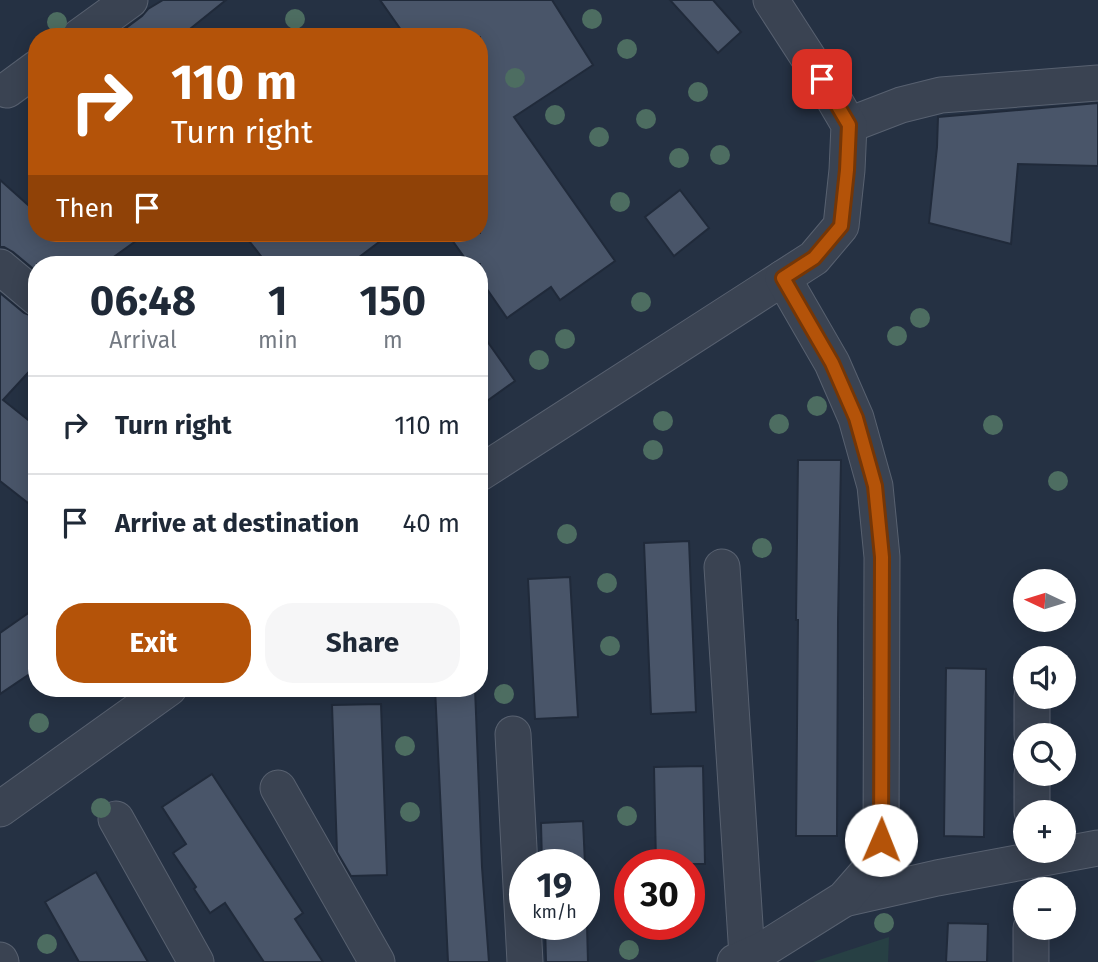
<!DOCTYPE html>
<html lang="en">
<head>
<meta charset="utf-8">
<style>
	body { margin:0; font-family:"Fira Sans",sans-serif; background:#f6f6f7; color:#1f2937; height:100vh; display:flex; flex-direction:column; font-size:26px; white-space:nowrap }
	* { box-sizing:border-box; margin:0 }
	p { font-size:23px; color:#747a83 }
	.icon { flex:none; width:38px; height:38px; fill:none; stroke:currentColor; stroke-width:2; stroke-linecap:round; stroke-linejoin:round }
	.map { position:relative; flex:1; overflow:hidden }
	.sheet { position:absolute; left:28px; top:256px; width:460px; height:441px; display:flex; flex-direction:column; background:#fff; border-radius:28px; box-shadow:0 4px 18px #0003 }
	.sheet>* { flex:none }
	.top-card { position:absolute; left:28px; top:28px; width:460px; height:214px; border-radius:28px; box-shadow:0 4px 18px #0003; background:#b45309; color:#fff; overflow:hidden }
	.needle { width:46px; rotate:274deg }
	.fabs { position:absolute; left:1013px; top:569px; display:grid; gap:14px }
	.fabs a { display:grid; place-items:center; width:63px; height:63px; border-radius:50%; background:#fff; box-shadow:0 4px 18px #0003; font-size:35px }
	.speed { position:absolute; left:509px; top:849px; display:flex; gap:14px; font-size:35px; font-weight:700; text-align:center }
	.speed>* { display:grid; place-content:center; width:91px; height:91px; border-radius:50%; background:#fff; box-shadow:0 4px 18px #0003; line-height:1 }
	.speed small { font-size:18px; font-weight:400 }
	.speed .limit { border:10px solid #d22; background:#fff; color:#111 }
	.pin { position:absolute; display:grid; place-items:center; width:60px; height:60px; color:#fff; margin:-30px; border-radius:14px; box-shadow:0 4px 10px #0006 }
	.me { position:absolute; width:77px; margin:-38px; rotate:1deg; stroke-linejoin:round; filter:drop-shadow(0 0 5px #0008) }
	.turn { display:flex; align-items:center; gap:24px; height:147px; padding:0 28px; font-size:32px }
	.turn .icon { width:91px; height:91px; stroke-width:2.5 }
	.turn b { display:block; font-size:49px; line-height:60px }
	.then { display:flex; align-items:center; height:66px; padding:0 28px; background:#0003; gap:14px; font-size:26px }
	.eta { display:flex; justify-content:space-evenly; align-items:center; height:119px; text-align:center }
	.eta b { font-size:42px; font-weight:700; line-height:49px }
	.action { display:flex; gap:14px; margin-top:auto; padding:14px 28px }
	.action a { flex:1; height:80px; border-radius:28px; background:#b45309; color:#fff; font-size:28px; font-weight:700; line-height:80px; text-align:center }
	.action a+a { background:#f6f6f7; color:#1f2937 }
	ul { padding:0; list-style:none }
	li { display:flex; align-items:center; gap:21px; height:98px; padding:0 28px; border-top:2px solid #e0e1e3 }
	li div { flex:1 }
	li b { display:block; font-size:26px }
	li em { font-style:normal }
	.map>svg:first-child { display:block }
	.green { fill:#274044 }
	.building { fill:#495569; stroke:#202a3a; stroke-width:2 }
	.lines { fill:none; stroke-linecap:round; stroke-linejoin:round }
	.minor-casing { stroke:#586170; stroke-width:37 }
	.minor { stroke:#3a4352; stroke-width:35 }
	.tree { fill:#4d6d61 }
	.route-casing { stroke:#753606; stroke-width:18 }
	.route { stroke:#b45309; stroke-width:12 }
</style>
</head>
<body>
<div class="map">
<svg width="1098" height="962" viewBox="0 0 1098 962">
	<rect width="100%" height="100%" fill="#253143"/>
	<path class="green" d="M 889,937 L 888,962 L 813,962 Z"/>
	<g class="building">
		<path d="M 163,0 L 226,0 L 180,37 L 114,37 L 142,16 L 148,9 Z"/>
		<path d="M 380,0 L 552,0 L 593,65 L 514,117 L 615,261 L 560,300 L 551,287 L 507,318 L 480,279 L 480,264 L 469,264 L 447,233 L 480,233 L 480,37 L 406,37 Z"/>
		<path d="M 670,0 L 713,0 L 741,32 L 718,53 Z"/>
		<path d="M 1098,103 L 1098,166 L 1018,164 L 1011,244 L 929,223 L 937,147 L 938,117 Z"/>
		<path d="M 0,180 L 37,213 L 37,233 L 147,233 L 104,264 L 37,264 L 37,272 L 13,252 L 4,247 L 0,247 Z"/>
		<path d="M 680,190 L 709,228 L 674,256 L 645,217 Z"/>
		<path d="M 243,233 L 391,233 L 350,264 L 267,264 Z"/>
		<path d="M 0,293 L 24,313 L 37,318 L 37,363 L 3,400 L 37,427 L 37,510 L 0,481 Z"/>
		<path d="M 480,331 L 515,381 L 480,406 Z"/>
		<path d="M 798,460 L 841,460 L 838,621 L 837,836 L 796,836 L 798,620 L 796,620 Z"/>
		<path d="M 689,541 L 696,712 L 651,714 L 644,543 Z"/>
		<path d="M 570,577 L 578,717 L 535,719 L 528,579 Z"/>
		<path d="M 37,607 L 37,669 L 0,694 L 0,633 Z"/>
		<path d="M 946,668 L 986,669 L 984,837 L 944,836 Z"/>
		<path d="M 435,688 L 475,688 L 482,867 L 489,962 L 448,962 Z"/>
		<path d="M 381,704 L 387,875 L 351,876 L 337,852 L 332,705 Z"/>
		<path d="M 703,766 L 705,864 L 656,864 L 654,767 Z"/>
		<path d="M 212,774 L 303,913 L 295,919 L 323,962 L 264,962 L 225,903 L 210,913 L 194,889 L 196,887 L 173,853 L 186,844 L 162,807 Z"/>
		<path d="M 583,821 L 585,864 L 542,864 L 541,823 Z"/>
		<path d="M 96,872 L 148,962 L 79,962 L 45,902 Z"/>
		<path d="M 948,923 L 988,924 L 987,962 L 946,962 Z"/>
		<path d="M 545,924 L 587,924 L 588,962 L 546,962 Z"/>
	</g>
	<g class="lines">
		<defs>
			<g id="minor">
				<path d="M 79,37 L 130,0"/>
				<path d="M 7,90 L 37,68"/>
				<path d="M 849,125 L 901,105 L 941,95 L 1098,83"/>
				<path d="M 0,267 L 37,298"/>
				<path d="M 480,473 L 814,258 L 841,226 L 847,170 L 849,125 L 822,79 L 771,0"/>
				<path d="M 722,567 L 747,956"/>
				<path d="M 513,734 L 525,962"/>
				<path d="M 1032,735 L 1032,696"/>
				<path d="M 278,788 L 377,962"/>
				<path d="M 0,809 L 169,688"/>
				<path d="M 1032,812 L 1032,774"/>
				<path d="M 116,819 L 196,962"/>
				<path d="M 844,899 L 937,878 L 1098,848"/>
				<path d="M 0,960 L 1,962"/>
				<path d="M 735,962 L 764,949 L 844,899 L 872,867 L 881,840 L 882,557 L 875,486 L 856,418 L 832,363 L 783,278"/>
				<path d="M 1031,962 L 1031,928"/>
			</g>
		</defs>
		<use href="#minor" class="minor-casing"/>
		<use href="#minor" class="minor"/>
	</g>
	<g class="tree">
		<circle cx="295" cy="19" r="10"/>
		<circle cx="592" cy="19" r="10"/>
		<circle cx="57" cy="22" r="10"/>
		<circle cx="627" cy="49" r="10"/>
		<circle cx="515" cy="78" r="10"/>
		<circle cx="698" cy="92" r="10"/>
		<circle cx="555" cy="115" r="10"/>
		<circle cx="646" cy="119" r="10"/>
		<circle cx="599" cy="137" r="10"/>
		<circle cx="720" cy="155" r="10"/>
		<circle cx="679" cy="158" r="10"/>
		<circle cx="620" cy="202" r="10"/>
		<circle cx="641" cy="302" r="10"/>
		<circle cx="920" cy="318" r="10"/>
		<circle cx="897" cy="336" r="10"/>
		<circle cx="565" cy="339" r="10"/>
		<circle cx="539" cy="360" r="10"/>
		<circle cx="817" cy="406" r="10"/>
		<circle cx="663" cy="421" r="10"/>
		<circle cx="779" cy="424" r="10"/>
		<circle cx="993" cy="425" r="10"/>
		<circle cx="653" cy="450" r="10"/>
		<circle cx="1058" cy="481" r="10"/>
		<circle cx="567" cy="534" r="10"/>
		<circle cx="762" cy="548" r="10"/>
		<circle cx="607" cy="583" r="10"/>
		<circle cx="610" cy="646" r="10"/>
		<circle cx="504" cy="694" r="10"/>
		<circle cx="39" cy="723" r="10"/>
		<circle cx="405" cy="746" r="10"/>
		<circle cx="101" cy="808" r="10"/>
		<circle cx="410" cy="812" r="10"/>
		<circle cx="627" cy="816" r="10"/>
		<circle cx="884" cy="923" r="10"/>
		<circle cx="47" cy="944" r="10"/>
		<circle cx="629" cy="950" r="10"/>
	</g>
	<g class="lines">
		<defs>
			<path id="route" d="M 822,79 L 849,125 L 847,170 L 841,226 L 814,258 L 783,278 L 832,363 L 856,418 L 875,486 L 882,557 L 881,840"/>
		</defs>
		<use href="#route" class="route-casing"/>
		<use href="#route" class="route"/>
	</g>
</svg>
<div class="fabs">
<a><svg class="needle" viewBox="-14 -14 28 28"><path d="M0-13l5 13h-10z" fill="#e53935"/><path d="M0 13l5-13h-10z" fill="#747a83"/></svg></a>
<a><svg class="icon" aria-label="sound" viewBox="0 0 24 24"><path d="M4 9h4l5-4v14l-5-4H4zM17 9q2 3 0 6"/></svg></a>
<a><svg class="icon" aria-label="search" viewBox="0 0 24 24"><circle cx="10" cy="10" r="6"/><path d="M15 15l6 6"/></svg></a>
<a>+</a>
<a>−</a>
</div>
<div class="speed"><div>19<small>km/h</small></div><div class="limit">30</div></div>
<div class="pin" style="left:822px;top:79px;background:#d93025"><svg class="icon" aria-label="arrive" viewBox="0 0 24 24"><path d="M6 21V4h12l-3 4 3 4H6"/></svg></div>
<svg class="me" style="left:881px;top:840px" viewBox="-20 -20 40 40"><circle r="19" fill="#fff"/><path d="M0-13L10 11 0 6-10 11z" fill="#b45309"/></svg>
<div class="top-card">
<div class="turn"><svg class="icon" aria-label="right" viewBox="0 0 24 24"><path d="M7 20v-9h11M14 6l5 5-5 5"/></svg><div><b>110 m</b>Turn right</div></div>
<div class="then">Then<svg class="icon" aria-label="arrive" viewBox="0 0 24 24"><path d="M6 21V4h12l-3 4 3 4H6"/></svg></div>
</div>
<section class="sheet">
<div class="eta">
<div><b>06:48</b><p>Arrival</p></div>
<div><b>1</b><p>min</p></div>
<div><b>150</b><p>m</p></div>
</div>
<ul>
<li><svg class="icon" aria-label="right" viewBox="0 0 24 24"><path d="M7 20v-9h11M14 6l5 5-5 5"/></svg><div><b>Turn right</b></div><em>110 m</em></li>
<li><svg class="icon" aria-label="arrive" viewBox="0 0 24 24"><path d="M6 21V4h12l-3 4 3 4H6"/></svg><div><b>Arrive at destination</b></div><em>40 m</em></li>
</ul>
<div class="action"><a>Exit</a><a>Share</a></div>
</section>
</div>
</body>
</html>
